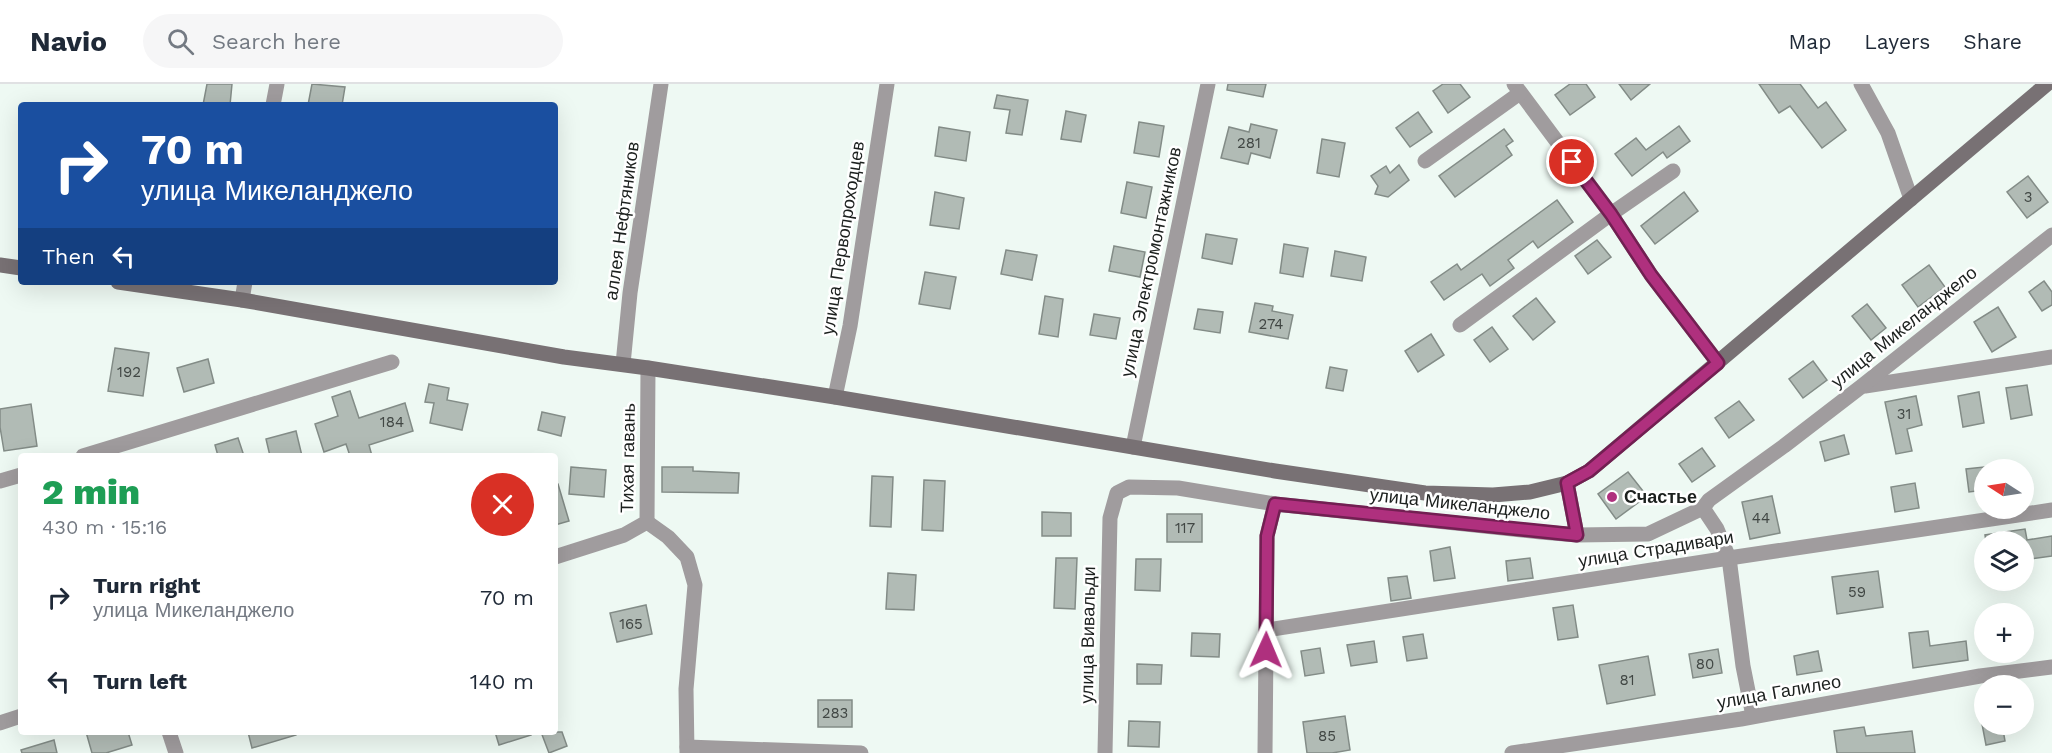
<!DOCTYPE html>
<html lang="en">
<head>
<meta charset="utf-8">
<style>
	body { margin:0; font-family:"Work Sans",sans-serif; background:#f6f6f7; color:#1f2937; height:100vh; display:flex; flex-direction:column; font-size:22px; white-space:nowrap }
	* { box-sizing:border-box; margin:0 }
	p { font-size:20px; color:#747a83 }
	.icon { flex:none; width:33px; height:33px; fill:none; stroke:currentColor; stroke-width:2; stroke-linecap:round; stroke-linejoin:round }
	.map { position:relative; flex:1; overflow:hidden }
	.drawer { position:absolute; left:18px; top:369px; width:540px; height:282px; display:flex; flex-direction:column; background:#fff; border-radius:6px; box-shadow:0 6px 24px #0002 }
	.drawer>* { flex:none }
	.top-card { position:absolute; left:18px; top:18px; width:540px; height:183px; border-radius:6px; box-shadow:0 6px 24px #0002; background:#1a4fa0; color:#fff; overflow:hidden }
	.needle { width:39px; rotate:282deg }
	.fabs { position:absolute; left:1974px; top:375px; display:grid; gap:12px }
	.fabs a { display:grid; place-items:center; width:60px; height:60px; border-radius:50%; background:#fff; box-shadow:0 6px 24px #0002; font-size:30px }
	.pin { position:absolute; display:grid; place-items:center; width:51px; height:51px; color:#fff; margin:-26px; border:3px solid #fff; border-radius:50%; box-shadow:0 2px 6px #0007 }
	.me { position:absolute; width:66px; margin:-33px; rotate:1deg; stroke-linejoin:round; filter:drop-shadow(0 0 4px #0008) }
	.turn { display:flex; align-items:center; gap:21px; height:126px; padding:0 24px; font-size:27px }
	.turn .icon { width:78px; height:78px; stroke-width:2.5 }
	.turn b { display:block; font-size:42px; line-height:51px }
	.then { display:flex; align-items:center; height:57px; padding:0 24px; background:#0003; gap:12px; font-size:22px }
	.round { display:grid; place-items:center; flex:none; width:63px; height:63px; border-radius:32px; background:#f6f6f7 }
	.overview { display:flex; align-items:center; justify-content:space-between; height:102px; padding:0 24px }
	h1 { font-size:36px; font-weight:800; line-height:45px; color:#1e9e55 }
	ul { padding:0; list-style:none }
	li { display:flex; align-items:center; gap:18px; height:84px; padding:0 24px }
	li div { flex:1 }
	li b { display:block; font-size:22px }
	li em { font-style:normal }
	header { display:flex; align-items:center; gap:36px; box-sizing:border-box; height:84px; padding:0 30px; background:#fff; border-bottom:2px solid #e0e1e3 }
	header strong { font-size:28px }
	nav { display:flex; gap:33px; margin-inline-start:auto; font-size:21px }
	.search { width:420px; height:54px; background:#f6f6f7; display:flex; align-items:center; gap:15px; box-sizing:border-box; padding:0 21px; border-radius:33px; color:#747a83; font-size:22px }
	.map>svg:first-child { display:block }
	.building { fill:#b1bbb5; stroke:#838c87; stroke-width:1.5 }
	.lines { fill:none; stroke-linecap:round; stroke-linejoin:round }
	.street { stroke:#a09c9e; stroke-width:15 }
	.secondary { stroke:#787174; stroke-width:15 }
	.route-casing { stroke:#721f52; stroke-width:15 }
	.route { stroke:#af307e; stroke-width:10 }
	.poi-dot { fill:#af307e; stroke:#fff; stroke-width:2 }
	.labels { text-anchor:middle; stroke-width:5; stroke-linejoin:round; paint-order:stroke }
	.number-label { font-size:15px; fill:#414744 }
	.street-label { font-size:18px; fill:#1c201e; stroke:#fff }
	.poi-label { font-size:18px; font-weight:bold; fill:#1c201e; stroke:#fff; text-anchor:start }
</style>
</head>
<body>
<header>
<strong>Navio</strong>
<div class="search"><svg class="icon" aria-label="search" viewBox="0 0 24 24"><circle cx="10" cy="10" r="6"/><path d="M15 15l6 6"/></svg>Search here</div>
<nav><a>Map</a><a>Layers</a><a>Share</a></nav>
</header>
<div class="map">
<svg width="2052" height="669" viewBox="0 0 2052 669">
	<rect width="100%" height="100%" fill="#eef9f3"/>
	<g class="building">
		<path d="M 207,0 L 232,0 L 230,21 L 203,21 Z"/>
		<path d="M 312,0 L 345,3 L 342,21 L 308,21 Z"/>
		<path d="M 1228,0 L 1266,0 L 1263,13 L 1227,6 Z"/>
		<path d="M 1443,0 L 1460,0 L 1470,13 L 1448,29 L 1433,7 Z"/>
		<path d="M 1570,0 L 1586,0 L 1595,13 L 1570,31 L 1555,11 Z"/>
		<path d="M 1619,0 L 1650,0 L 1631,16 Z"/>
		<path d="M 1759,0 L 1800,0 L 1818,24 L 1826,18 L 1846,46 L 1822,64 L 1790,22 L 1779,29 Z"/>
		<path d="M 997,11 L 1028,16 L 1022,51 L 1006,49 L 1010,26 L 994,24 Z"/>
		<path d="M 1066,27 L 1086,31 L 1081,58 L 1061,55 Z"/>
		<path d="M 1418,28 L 1432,48 L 1410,63 L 1396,44 Z"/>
		<path d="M 1139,38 L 1164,42 L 1159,73 L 1134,69 Z"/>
		<path d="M 1251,40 L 1277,46 L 1270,74 L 1251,69 L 1248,80 L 1221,74 L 1229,43 L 1249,48 Z"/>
		<path d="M 1679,42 L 1690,57 L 1667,74 L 1663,68 L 1632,92 L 1615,70 L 1636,54 L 1646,66 Z"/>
		<path d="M 939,43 L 970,48 L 966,77 L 935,72 Z"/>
		<path d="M 1504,45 L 1513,57 L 1506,62 L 1512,71 L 1455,113 L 1439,92 Z"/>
		<path d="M 1322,55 L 1345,59 L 1339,93 L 1317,89 Z"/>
		<path d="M 1399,81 L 1409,96 L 1388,113 L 1375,110 L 1378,102 L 1371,92 L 1386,82 L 1390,89 Z"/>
		<path d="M 2028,92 L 2048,118 L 2027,134 L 2007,108 Z"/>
		<path d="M 1127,98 L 1152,103 L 1146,134 L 1121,129 Z"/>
		<path d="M 935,108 L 964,114 L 959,145 L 930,141 Z"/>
		<path d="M 1684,108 L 1698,127 L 1655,160 L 1641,142 Z"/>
		<path d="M 1557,116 L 1573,138 L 1538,164 L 1533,157 L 1508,176 L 1514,184 L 1490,202 L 1482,190 L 1444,216 L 1431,198 L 1457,180 L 1461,186 Z"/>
		<path d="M 1206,150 L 1237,155 L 1232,180 L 1202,174 Z"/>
		<path d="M 1597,156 L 1611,173 L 1588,190 L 1575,172 Z"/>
		<path d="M 1284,160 L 1308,164 L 1303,193 L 1280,189 Z"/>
		<path d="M 1114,162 L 1145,168 L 1140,193 L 1109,187 Z"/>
		<path d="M 1006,166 L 1037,171 L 1032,196 L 1001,190 Z"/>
		<path d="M 1335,167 L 1366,173 L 1362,197 L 1331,192 Z"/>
		<path d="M 1929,181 L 1945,203 L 1918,223 L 1902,201 Z"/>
		<path d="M 925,188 L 956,193 L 950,225 L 919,220 Z"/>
		<path d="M 2044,197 L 2052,208 L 2052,221 L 2042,227 L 2029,208 Z"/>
		<path d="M 1045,212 L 1063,215 L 1058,253 L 1039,250 Z"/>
		<path d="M 1536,214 L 1555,238 L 1533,256 L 1513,232 Z"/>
		<path d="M 1255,219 L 1273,222 L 1272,227 L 1293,231 L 1288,255 L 1249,248 Z"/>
		<path d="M 1867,220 L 1886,244 L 1871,256 L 1852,232 Z"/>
		<path d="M 1998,223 L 2016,253 L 1992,268 L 1974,238 Z"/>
		<path d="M 1198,225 L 1223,228 L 1220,249 L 1194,245 Z"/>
		<path d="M 1094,230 L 1120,234 L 1116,255 L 1090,251 Z"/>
		<path d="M 1492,243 L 1508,265 L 1490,278 L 1474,256 Z"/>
		<path d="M 1431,250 L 1444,271 L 1418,288 L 1405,267 Z"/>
		<path d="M 115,264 L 149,269 L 143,312 L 108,307 Z"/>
		<path d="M 208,275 L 214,299 L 184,308 L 177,284 Z"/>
		<path d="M 1813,277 L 1827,296 L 1803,314 L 1789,295 Z"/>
		<path d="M 1330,283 L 1347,286 L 1343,307 L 1326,304 Z"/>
		<path d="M 429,300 L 449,304 L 447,316 L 468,320 L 462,346 L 430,339 L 434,319 L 425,318 Z"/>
		<path d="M 2027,301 L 2032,331 L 2011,335 L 2006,304 Z"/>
		<path d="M 350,307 L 359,334 L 405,319 L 413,347 L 369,361 L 372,372 L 350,372 L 346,360 L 324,368 L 315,340 L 338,332 L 332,313 Z"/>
		<path d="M 1979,308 L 1984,339 L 1963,343 L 1958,312 Z"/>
		<path d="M 1916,312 L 1922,341 L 1907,345 L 1912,367 L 1896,370 L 1885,318 Z"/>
		<path d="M 1739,317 L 1754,336 L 1729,354 L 1715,334 Z"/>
		<path d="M 31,320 L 37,362 L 4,367 L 0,343 L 0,325 Z"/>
		<path d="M 542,328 L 565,333 L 561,352 L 538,346 Z"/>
		<path d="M 296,347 L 302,372 L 270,372 L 266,355 Z"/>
		<path d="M 1844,351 L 1849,370 L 1825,377 L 1820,358 Z"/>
		<path d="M 238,354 L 244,372 L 218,372 L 215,361 Z"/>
		<path d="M 1702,364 L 1715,382 L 1692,398 L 1679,380 Z"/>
		<path d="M 571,383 L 606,386 L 604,413 L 569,410 Z"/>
		<path d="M 662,383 L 693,383 L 693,387 L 739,389 L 738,409 L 662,408 Z"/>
		<path d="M 1984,383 L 1984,406 L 1969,408 L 1966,385 Z"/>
		<path d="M 1628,388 L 1647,412 L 1616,435 L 1598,410 Z"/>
		<path d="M 872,392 L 893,393 L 891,443 L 870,442 Z"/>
		<path d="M 924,396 L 945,397 L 943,447 L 922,446 Z"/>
		<path d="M 1915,399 L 1919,424 L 1895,428 L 1891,403 Z"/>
		<path d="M 555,400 L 558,400 L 569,437 L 555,441 Z"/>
		<path d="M 1772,412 L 1780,449 L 1750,455 L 1742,418 Z"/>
		<path d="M 1042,428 L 1071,429 L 1071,452 L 1042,452 Z"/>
		<rect x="1167" y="430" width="35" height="28"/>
		<path d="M 2025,445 L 2027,456 L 2052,452 L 2052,472 L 2024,476 L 2024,458 L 1986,458 L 1985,451 Z"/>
		<path d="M 1450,463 L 1455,494 L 1434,497 L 1430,467 Z"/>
		<path d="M 1056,474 L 1077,474 L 1075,525 L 1054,524 Z"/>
		<path d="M 1530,474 L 1533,494 L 1508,497 L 1506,477 Z"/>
		<path d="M 1136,475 L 1161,475 L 1160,507 L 1135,506 Z"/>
		<path d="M 1878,487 L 1883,523 L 1837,530 L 1832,493 Z"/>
		<path d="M 888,489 L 916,491 L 914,526 L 886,525 Z"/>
		<path d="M 1407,492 L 1411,514 L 1391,517 L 1388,494 Z"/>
		<path d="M 646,521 L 652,550 L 617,558 L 610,529 Z"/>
		<path d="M 1573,521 L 1578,553 L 1558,556 L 1553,524 Z"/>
		<path d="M 1928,547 L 1930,562 L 1966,557 L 1968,576 L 1913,584 L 1909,549 Z"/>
		<path d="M 1192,549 L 1220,550 L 1219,573 L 1191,572 Z"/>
		<path d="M 1423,550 L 1427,574 L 1407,577 L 1403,553 Z"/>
		<path d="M 1374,557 L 1377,578 L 1351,582 L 1347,561 Z"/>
		<path d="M 1320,564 L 1324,589 L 1305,592 L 1301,567 Z"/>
		<path d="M 1718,565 L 1722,589 L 1693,594 L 1689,570 Z"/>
		<path d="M 1818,567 L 1822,587 L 1797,591 L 1794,572 Z"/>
		<path d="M 1648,572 L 1655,611 L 1607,620 L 1599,581 Z"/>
		<path d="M 1137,580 L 1162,581 L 1161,600 L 1137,600 Z"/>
		<rect x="818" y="616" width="34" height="27"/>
		<path d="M 1345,632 L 1350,666 L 1332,669 L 1307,669 L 1303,638 Z"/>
		<path d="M 1129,637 L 1160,638 L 1159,663 L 1128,662 Z"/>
		<path d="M 1982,640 L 2002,640 L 2005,657 L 1986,661 Z"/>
		<path d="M 1864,643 L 1866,652 L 1912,647 L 1915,669 L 1837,669 L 1834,647 Z"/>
		<path d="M 86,648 L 128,648 L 132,661 L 106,669 L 92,669 Z"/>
		<path d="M 248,648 L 296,648 L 296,651 L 252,664 Z"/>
		<path d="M 495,648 L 530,648 L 531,651 L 499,661 Z"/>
		<path d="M 541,648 L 562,648 L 567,662 L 549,669 Z"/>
		<path d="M 54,656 L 57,669 L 22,669 L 21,666 Z"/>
	</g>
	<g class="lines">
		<g class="street">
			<path d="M 1514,0 L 1611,130 L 1651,191 L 1718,279"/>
			<path d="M 1861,0 L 1888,49 L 1911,115"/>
			<path d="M 273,21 L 277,0"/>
			<path d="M 1425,77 L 1520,9"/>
			<path d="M 242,216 L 245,198"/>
			<path d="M 1460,241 L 1611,130 L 1673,87"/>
			<path d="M 623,280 L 630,209 L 661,0"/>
			<path d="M 1865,302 L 2052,273"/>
			<path d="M 835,313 L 850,242 L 887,0"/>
			<path d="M 1133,363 L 1208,0"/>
			<path d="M 83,372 L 392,278"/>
			<path d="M 0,397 L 21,391"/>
			<path d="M 1567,399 L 1577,451"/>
			<path d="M 1703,424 L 1717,445 L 1729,474 L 1743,582 L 1753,632"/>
			<path d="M 647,438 L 668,453 L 687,473 L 695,501 L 686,605 L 687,669"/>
			<path d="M 555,473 L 624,451 L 647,438 L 648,284"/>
			<path d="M 1267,546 L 1729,474 L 2052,426"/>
			<path d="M 0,639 L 21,632"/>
			<path d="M 169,648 L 176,669"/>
			<path d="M 687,663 L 861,669"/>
			<path d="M 1105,669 L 1110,434 L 1117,409 L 1129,403 L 1178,404 L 1275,420 L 1541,448 L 1577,451 L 1648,450 L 1703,424 L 1709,416 L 1784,362 L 1862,302 L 2052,151"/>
			<path d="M 1265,669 L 1267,452 L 1275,420"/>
			<path d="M 1512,669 L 1741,635 L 1980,592 L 2052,583"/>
		</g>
		<g class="secondary">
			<path d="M 0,181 L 21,184"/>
			<path d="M 118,198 L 242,216 L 564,273 L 648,284 L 835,313 L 1275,387 L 1425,409 L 1493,411 L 1530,408 L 1567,399 L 1589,387 L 2047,0"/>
		</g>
	</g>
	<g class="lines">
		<defs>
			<path id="route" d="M 1266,566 L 1267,452 L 1275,420 L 1577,451 L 1567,399 L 1589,387 L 1718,279 L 1651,191 L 1611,130 L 1572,78"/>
		</defs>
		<use href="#route" class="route-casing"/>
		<use href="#route" class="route"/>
	</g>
	<circle class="poi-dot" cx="1612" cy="413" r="6"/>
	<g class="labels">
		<g class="number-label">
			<text x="1249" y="64">281</text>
			<text x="2028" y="118">3</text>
			<text x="1271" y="245">274</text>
			<text x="129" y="293">192</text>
			<text x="1904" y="335">31</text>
			<text x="392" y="343">184</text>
			<text x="1761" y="439">44</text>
			<text x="1185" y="449">117</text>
			<text x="1857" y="513">59</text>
			<text x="631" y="545">165</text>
			<text x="1705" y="585">80</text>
			<text x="1627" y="601">81</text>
			<text x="835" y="634">283</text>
			<text x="1327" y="657">85</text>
		</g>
		<g class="street-label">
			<text transform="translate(622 137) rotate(-82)" y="6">аллея Нефтяников</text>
			<text transform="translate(843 154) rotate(-81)" y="6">улица Первопроходцев</text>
			<text transform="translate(1151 178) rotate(-78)" y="6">улица Электромонтажников</text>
			<text transform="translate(1904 243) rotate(-39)" y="6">улица Микеланджело</text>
			<text transform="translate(628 374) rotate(-89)" y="6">Тихая гавань</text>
			<text transform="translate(1460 420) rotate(6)" y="6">улица Микеланджело</text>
			<text transform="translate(1656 465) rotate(-9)" y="6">улица Страдивари</text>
			<text transform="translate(1088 551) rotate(-89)" y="6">улица Вивальди</text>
			<text transform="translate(1779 608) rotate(-10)" y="6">улица Галилео</text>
		</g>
		<g class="poi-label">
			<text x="1624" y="419">Счастье</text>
		</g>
	</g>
</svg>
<div class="fabs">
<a><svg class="needle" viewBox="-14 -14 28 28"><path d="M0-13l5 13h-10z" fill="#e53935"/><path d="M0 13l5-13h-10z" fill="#747a83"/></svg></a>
<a><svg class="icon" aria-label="layers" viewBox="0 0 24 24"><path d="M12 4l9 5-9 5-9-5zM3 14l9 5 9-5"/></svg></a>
<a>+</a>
<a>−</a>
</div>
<div class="pin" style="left:1572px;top:78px;background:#d93025"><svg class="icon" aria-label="arrive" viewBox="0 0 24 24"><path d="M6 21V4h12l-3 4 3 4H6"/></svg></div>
<svg class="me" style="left:1266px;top:566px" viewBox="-20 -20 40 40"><path d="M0-17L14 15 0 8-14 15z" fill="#af307e" stroke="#fff" stroke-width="4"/></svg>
<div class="top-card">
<div class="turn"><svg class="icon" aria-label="right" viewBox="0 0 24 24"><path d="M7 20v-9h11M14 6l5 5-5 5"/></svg><div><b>70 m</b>улица Микеланджело</div></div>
<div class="then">Then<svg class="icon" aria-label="left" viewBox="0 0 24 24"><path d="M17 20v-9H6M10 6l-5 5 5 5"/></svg></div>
</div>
<section class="drawer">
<div class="overview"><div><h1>2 min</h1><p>430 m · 15:16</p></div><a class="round" style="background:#d93025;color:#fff"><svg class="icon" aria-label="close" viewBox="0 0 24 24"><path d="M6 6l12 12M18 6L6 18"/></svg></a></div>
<ul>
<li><svg class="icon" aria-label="right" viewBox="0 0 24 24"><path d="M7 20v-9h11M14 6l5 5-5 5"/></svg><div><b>Turn right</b><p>улица Микеланджело</p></div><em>70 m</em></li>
<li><svg class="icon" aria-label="left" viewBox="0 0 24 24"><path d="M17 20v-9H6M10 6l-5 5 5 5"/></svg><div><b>Turn left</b></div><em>140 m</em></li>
</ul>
</section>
</div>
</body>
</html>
